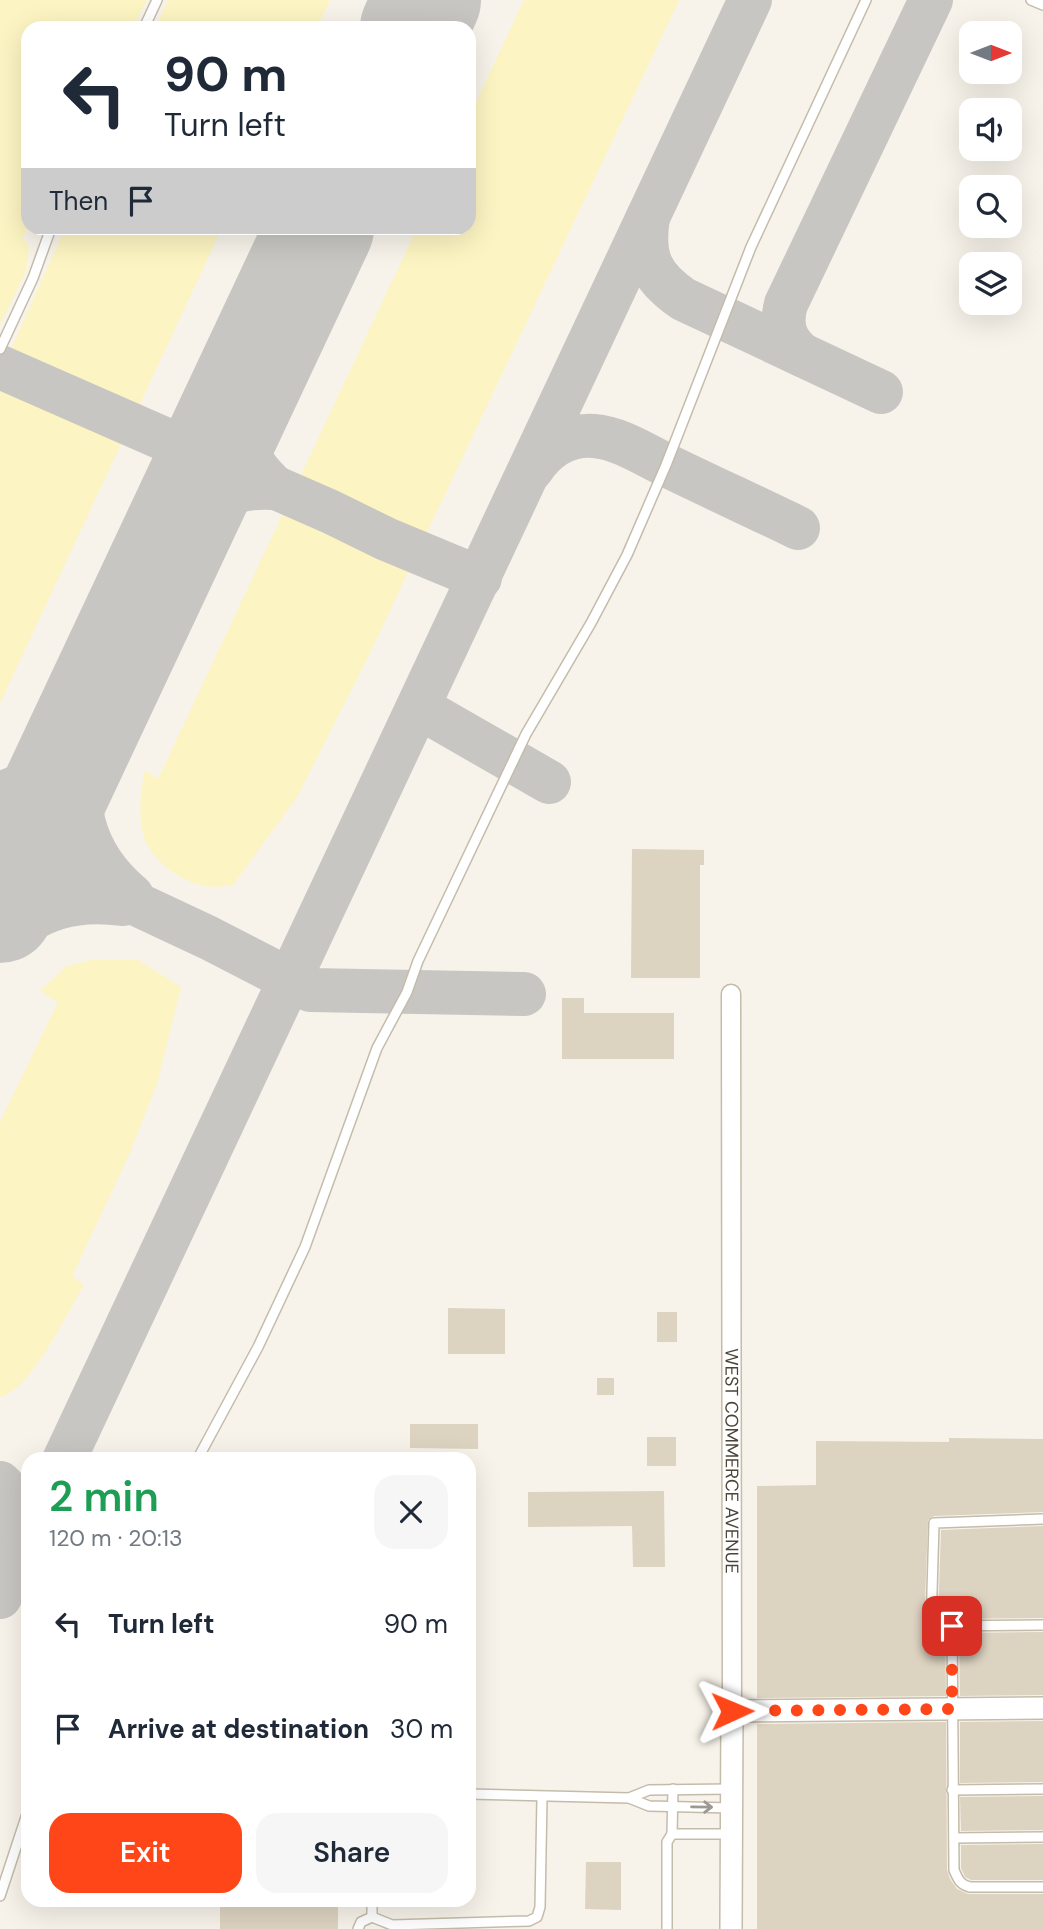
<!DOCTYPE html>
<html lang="en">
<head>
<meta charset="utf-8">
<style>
	body { margin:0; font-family:"DM Sans",sans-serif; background:#f6f6f7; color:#1f2937; height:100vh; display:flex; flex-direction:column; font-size:26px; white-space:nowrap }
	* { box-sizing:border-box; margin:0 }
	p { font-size:23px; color:#747a83 }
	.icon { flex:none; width:38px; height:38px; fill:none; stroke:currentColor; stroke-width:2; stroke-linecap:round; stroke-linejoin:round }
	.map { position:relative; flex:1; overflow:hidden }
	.details { position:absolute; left:21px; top:1452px; width:455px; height:455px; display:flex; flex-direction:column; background:#fff; border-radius:21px; box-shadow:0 7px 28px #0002 }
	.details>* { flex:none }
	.top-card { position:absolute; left:21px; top:21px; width:455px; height:214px; border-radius:21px; box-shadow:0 7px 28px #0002; background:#fff; color:#1f2937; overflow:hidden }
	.needle { width:46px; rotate:90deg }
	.tools { position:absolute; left:959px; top:21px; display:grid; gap:14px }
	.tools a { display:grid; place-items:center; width:63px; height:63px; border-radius:14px; background:#fff; box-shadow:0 7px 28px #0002; font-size:35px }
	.pin { position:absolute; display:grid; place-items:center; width:60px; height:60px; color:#fff; margin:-30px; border-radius:14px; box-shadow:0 4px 10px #0006 }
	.me { position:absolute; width:77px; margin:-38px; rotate:89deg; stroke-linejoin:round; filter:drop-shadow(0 0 5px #0008) }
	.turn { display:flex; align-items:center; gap:24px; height:147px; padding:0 28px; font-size:32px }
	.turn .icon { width:91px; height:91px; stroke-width:2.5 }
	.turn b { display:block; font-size:49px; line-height:60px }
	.then { display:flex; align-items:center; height:66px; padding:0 28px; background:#0003; gap:14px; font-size:26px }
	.round { display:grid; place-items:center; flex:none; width:74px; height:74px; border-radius:21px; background:#f6f6f7 }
	.overview { display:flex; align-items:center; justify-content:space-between; height:119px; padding:0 28px }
	h1 { font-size:42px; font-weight:600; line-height:52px; color:#1e9e55 }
	.button { display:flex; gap:14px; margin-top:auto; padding:14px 28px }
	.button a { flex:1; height:80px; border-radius:21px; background:#ff4619; color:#fff; font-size:28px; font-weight:600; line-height:80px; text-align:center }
	.button a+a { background:#f6f6f7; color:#1f2937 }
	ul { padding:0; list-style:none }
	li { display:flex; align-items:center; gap:21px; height:105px; padding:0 28px }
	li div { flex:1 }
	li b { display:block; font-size:26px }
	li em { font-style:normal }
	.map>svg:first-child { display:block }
	.sand { fill:#fdf4c3 }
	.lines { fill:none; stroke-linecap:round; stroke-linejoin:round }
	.taxiway { stroke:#c8c6c2; stroke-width:44 }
	.runway { stroke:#c8c6c2; stroke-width:108 }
	.building { fill:#ddd3c1 }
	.service-casing { stroke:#c4bcab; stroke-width:12 }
	.minor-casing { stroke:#c4bcab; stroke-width:21 }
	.tertiary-casing { stroke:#c4bcab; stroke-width:24 }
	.service { stroke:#fff; stroke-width:9 }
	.minor { stroke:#fff; stroke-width:18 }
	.tertiary { stroke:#fff; stroke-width:21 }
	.oneway { stroke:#9d9991 }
	.route { stroke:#ff4619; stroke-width:12; stroke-dasharray:0 21.6 }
	.labels { text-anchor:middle; stroke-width:5; stroke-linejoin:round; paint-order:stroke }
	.street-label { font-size:18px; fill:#4c4537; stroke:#fff }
</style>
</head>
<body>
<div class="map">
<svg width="1043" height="1929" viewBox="0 0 1043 1929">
	<rect width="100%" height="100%" fill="#f7f3ea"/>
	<g class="sand">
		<path d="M 0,0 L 147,0 L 133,28 L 28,28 L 28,227 L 23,238 L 29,247 L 26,271 L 0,325 Z"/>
		<path d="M 168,0 L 330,0 L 317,28 L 155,28 Z"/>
		<path d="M 524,0 L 679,0 L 368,657 L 297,797 L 233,885 C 224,886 214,888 205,886 C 180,882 146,857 142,830 C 139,810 140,790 145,770 L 158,779 L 417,228 L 469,228 L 469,117 Z"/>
		<path d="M 65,228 L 222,228 L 0,703 L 0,374 Z"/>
		<path d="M 91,960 L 138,960 L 181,987 L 157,1084 L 129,1155 L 72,1276 L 84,1285 C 67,1312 31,1391 0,1397 L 0,1122 L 58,1002 L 40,991 L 65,967 Z"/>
	</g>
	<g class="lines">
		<g class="taxiway">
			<path d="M 648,217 C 642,257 650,276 683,299 L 881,392"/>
			<path d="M 802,355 C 785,341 780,326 786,304 L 931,0"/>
			<path d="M 0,367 L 331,512 L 386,539 L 480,578"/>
			<path d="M 248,381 C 239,434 234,448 275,488"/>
			<path d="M 532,469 C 546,448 567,434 594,436 C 620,438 645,455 668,466 C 711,487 755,507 798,528"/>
			<path d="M 177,531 C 208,500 231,485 275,488"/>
			<path d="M 412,721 L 424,714 L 434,716 L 549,782"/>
			<path d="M 81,737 C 74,801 79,852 132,896"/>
			<path d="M 0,794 L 25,784 L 54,766 L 81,737"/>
			<path d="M 0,840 L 209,938 L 310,990 L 524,994"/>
			<path d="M 0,940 C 40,909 73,897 123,904"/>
			<path d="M 64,1460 L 750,0"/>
			<path d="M 0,1483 C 22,1503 23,1525 21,1553"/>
			<path d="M 0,1597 L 28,1537"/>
		</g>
		<g class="runway">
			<path d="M 414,28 L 427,0"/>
			<path d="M 0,909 L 320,228"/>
		</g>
	</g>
	<g class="building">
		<path d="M 632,849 L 704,850 L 704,865 L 700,865 L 700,978 L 631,978 Z"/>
		<path d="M 562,998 L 584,998 L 584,1013 L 674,1013 L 674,1059 L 562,1059 Z"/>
		<path d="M 448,1308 L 505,1309 L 505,1354 L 448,1354 Z"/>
		<rect x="657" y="1312" width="20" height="30"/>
		<rect x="597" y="1378" width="17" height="17"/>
		<path d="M 410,1424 L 478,1424 L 478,1449 L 410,1448 Z"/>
		<rect x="647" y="1437" width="29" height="29"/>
		<path d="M 949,1438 L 1043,1439 L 1043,1512 L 934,1516 L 928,1520 L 924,1627 L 928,1632 L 945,1633 L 946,1696 L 757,1698 L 757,1486 L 816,1485 L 816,1441 L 949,1442 Z"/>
		<path d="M 664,1491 L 665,1567 L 633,1567 L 632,1526 L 528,1527 L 528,1492 Z"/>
		<path d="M 1043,1526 L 1043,1618 L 938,1619 L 941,1530 Z"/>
		<path d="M 1043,1632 L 1043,1695 L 960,1696 L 959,1633 Z"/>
		<path d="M 1043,1721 L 1043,1782 L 960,1783 L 960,1722 Z"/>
		<path d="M 946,1722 L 947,1870 L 950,1879 L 957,1889 L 968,1894 L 1043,1894 L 1043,1929 L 757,1929 L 757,1724 Z"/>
		<path d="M 1043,1796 L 1043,1830 L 961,1831 L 960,1797 Z"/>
		<path d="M 1043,1844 L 1043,1880 L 971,1880 L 965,1877 L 961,1868 L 961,1845 Z"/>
		<path d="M 586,1862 L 621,1862 L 621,1910 L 585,1909 Z"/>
		<rect x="220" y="1900" width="118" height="29"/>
	</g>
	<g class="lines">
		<defs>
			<g id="service">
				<path d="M 1031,0 L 1043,5"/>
				<path d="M 144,28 L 157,0"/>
				<path d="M 0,349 L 33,278 L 51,228"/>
				<path d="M 197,1460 L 258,1347 L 305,1247 L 377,1048 L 407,992 L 418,961 L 526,734 L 591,623 L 627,555 L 666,465 L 751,247 L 866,0"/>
				<path d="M 1043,1519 L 934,1523 L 931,1626 L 1043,1625"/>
				<path d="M 952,1626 L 954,1870 C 958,1879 960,1885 970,1887 L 1043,1887"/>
				<path d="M 730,1789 L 649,1790 L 629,1798 L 649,1806 L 731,1808"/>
				<path d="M 952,1790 L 1043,1789"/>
				<path d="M 469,1794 L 629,1798"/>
				<path d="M 672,1834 L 673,1789"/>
				<path d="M 954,1838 L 1043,1837"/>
				<path d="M 0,1896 L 28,1811"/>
				<path d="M 372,1900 L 372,1917 L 392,1925 L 529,1921 L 537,1917 L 540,1907 L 542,1797"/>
				<path d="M 358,1929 L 361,1922 L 372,1917"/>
				<path d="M 667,1929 L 667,1842 L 672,1834 L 730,1834"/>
			</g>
			<g id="minor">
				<path id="s1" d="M 731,994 L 732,1711"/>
			</g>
			<path id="tertiary" d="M 731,1929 L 732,1711 L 1043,1708"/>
		</defs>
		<use href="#service" class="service-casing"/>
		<use href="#minor" class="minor-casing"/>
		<use href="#tertiary" class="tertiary-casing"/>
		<use href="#service" class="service"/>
		<use href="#minor" class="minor"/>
		<use href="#tertiary" class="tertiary"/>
	</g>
	<defs><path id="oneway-shaft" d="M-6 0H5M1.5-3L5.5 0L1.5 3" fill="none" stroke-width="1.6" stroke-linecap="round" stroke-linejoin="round" transform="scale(1.75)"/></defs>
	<use class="oneway" href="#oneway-shaft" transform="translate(702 1807) rotate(1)"/>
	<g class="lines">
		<path class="route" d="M 732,1711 L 952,1709 L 952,1626"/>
	</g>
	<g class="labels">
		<g class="street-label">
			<text dy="6" stroke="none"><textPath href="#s1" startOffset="467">WEST COMMERCE AVENUE</textPath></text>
		</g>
	</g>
</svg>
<div class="tools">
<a><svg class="needle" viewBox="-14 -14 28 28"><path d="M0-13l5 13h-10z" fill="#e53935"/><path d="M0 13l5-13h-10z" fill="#747a83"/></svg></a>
<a><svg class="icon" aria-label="sound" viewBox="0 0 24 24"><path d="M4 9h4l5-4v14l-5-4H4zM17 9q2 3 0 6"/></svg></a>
<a><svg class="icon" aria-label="search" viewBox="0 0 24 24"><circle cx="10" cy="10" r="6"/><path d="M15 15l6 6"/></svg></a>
<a><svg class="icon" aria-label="layers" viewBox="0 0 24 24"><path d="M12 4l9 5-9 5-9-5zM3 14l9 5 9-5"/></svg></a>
</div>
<div class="pin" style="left:952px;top:1626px;background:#d93025"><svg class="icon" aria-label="arrive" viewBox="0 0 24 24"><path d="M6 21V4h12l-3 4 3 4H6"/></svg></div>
<svg class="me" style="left:732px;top:1711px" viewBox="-20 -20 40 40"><path d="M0-17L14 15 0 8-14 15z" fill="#ff4619" stroke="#fff" stroke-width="4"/></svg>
<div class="top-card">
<div class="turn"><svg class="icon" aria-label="left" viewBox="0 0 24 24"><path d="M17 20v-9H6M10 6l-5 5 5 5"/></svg><div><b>90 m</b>Turn left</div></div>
<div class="then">Then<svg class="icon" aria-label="arrive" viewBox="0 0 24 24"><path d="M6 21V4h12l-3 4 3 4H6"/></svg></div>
</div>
<section class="details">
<div class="overview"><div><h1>2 min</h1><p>120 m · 20:13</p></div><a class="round"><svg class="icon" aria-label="close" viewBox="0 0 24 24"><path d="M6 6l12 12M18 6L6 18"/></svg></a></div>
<ul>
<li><svg class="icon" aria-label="left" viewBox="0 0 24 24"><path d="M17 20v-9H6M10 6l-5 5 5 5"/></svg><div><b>Turn left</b></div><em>90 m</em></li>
<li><svg class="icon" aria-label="arrive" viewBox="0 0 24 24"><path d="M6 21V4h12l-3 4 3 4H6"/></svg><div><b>Arrive at destination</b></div><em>30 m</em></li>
</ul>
<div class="button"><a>Exit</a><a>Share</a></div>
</section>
</div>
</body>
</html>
